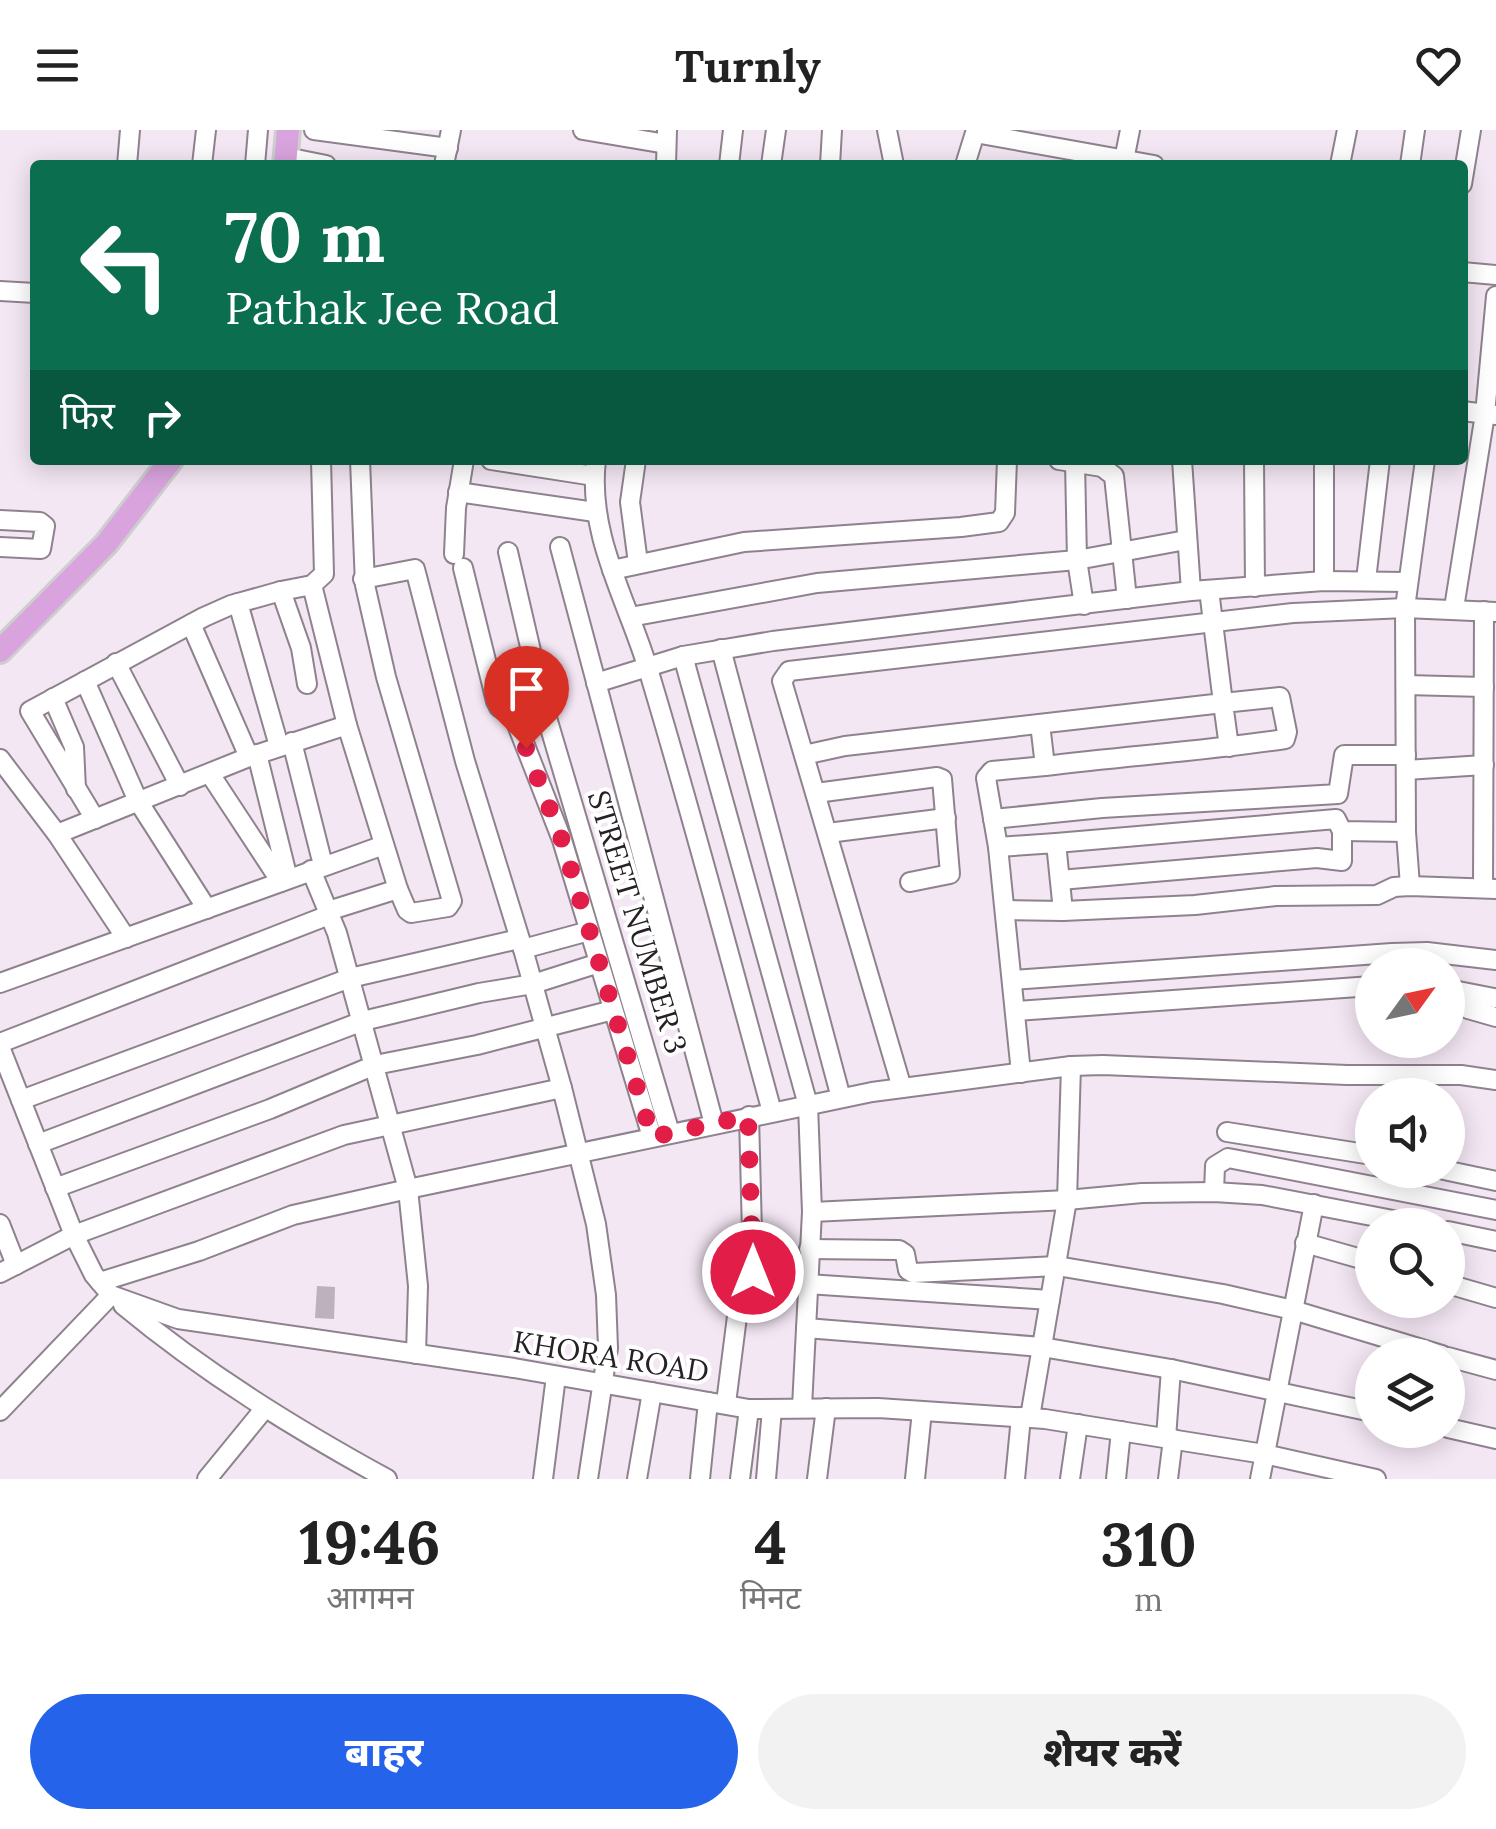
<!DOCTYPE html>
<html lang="hi">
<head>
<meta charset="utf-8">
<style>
	body { margin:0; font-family:Lora,"Noto Sans Devanagari",serif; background:#f2f2f2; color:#222; height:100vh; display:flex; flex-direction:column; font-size:38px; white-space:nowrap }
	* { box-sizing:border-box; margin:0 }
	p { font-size:32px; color:#767676 }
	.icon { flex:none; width:55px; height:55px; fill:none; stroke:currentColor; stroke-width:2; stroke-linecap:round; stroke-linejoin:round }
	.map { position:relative; height:1349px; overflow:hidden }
	.side { display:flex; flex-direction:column; background:#fff; flex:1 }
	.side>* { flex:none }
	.top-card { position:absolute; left:30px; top:30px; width:1438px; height:305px; border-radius:10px; box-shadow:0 5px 25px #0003; background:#0b6e4f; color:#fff; overflow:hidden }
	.needle { width:65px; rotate:57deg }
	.fabs { position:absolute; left:1355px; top:818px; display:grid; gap:20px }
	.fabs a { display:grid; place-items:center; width:110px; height:110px; border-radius:50%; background:#fff; box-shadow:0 5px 25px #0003; font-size:50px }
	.pin { position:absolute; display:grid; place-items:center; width:85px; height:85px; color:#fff; margin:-102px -42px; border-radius:50% 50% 50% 0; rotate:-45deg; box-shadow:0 0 10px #0007 }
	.pin .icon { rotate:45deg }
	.me { position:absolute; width:110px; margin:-55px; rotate:0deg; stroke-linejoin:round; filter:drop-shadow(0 0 8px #0008) }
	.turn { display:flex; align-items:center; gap:35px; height:210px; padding:0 30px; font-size:45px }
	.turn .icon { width:130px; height:130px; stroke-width:2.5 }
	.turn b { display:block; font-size:70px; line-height:85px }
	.then { display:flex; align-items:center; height:95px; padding:0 30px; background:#0003; gap:20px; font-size:38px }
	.eta { display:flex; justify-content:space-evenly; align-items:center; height:170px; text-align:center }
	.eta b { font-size:60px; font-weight:800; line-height:70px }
	.primary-button { display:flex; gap:20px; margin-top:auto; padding:20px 30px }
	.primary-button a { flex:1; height:115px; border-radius:60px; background:#2563eb; color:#fff; font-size:40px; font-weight:800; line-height:115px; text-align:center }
	.primary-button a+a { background:#f2f2f2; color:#222 }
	header { display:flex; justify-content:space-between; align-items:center; height:130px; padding:0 30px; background:#fff; font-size:45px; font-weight:800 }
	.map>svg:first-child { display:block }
	.building { fill:#bdb1be }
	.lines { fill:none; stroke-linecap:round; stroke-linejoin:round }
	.minor-casing { stroke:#8e828e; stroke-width:22 }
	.major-casing { stroke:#cfcecf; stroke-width:28 }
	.minor { stroke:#fff; stroke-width:18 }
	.major { stroke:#d9a4dd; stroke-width:22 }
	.route { stroke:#e11d48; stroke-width:18; stroke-dasharray:0 32.4 }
	.labels { text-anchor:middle; stroke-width:8; stroke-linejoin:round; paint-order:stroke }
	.street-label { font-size:30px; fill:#252125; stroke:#fff }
</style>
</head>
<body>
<header><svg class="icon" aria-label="menu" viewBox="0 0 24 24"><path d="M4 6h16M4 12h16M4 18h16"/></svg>Turnly<svg class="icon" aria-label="heart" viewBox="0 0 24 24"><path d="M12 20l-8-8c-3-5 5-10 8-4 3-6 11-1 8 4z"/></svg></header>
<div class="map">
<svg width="1496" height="1349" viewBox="0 0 1496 1349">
	<rect width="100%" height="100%" fill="#f4e7f4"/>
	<path class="building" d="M 317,1156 L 335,1157 L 334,1189 L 315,1188 Z"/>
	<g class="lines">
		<defs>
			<g id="minor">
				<path d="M 314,0 L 448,18"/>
				<path d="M 583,0 L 666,14"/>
				<path d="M 887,0 L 894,35"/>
				<path d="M 286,27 L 326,35"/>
				<path d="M 127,35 L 130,0"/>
				<path d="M 202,35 L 206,0"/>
				<path d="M 255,35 L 258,0"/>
				<path d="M 444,35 L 451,0"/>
				<path d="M 666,35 L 667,0"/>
				<path d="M 729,35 L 733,0"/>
				<path d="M 771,35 L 776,0"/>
				<path d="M 830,35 L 832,0"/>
				<path d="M 965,35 L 975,3 L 1154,35"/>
				<path d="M 1123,35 L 1130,0"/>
				<path d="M 1340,35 L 1347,0"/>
				<path d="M 1410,35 L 1415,0"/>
				<path d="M 1462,54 L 1471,0"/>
				<path d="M 1462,142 L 1496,145"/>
				<path d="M 0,161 L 35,163"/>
				<path d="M 1462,281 L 1496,285"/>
				<path d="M 360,330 L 365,455 L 386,547 L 452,771 L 448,777 L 411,783 L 407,780 L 398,759"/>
				<path d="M 491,330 L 594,346"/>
				<path d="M 596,330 C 587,406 628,471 649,542 C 693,688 732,835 772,982"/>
				<path d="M 636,330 L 630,372 L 638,433"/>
				<path d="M 1059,330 L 1102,337 L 1114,346 L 1127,469"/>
				<path d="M 1182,330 L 1191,461"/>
				<path d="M 1254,330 L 1255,457"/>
				<path d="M 1075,332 L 1077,430 L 1084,475"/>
				<path d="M 458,362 L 595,382"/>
				<path d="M 0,390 L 40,392 L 45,396 L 41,419 L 0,417"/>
				<path d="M 560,417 L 714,994"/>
				<path d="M 508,422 L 545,581 L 670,1003"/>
				<path d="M 454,424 L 456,378 L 464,330"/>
				<path d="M 463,438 L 496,571 L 499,577 L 514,587 L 562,710 L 652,1007"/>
				<path d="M 612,440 L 744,412 L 961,397 L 999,392 L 1005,383 L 1007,330"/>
				<path d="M 363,449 L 415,439 L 465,631 L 523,819 L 562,958 L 596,1094 L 606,1165 L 608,1218 L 588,1349"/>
				<path d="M 1366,450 L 1380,330"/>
				<path d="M 1324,451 L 1324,330"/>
				<path d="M 312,455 L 347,595 L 398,759 L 328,781"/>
				<path d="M 238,473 L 279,616"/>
				<path d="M 1454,478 L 1485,284 L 1496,166"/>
				<path d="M 630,487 L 817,453 L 1077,430 L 1186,410"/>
				<path d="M 191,494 L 249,627"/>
				<path d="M 721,519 L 841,968"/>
				<path d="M 683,526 L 808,975 L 812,1082 L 802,1277"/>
				<path d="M 116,533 L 180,656"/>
				<path d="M 85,551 L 138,671 L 207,779"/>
				<path d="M 596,553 L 683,526 L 773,511 L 1191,461 L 1324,451 L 1407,452"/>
				<path d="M 307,554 L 301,518 L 281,461 L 312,455 L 324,444 L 321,330"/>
				<path d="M 1406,555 L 1484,557"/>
				<path d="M 53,568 L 74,617 L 76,659"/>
				<path d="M 292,612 L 323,735"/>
				<path d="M 257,624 L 288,749"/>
				<path d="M 804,625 L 845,616 L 1223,573 L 1209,460"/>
				<path d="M 0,629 L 57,704 L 126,808"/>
				<path d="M 1045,636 C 1125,626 1205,621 1285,609 L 1287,602 L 1280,567 L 1223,573 L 1229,617"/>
				<path d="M 1406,640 L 1484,635"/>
				<path d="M 210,644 L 281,752"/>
				<path d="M 816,663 L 937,647 L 942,649 L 950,744 L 910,752"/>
				<path d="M 95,689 L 30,581 L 204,487 L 231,475 L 281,461"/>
				<path d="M 993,689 L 1102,678 L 1338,664 L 1344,625 L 1406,625"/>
				<path d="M 828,703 L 946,688"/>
				<path d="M 57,704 L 249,627 L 347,595"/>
				<path d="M 1056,713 L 1336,689 L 1342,701 L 1406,702"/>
				<path d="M 998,717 L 1056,713 L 1063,781 L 1006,780"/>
				<path d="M 311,740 L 337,803 L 408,1059 L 418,1156 L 416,1224"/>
				<path d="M 1060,750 L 1317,728 L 1342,731 L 1342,701"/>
				<path d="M 1410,756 L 1406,702 L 1405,478 L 1425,330"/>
				<path d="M 1483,758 L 1484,481"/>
				<path d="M 1063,781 L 1195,775 L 1276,766 L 1377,765 L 1394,757 L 1410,756 L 1496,759"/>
				<path d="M 523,819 L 589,801"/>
				<path d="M 1013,850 L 1392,823 L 1427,822 L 1496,830"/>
				<path d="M 0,853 L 384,715"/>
				<path d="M 1448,859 L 1494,868"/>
				<path d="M 1460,862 L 1468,879 L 1496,887"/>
				<path d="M 1016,881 L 1372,856"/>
				<path d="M 0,913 L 329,785"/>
				<path d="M 0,917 L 74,1105 L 94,1145 L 111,1165 L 178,1189 L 514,1238 L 749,1279 L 878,1278 L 1045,1289 L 1264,1324 L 1376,1349"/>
				<path d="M 1021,943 L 998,717 L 986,648 L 992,641 L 1045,636 L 1040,594"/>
				<path d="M 902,958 L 782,551 L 789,541 L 1293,483 L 1405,478 L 1496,482"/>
				<path d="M 21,970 L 350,848 L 519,809"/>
				<path d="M 1227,1002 L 1372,1025"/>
				<path d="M 38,1014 L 363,891 L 479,863 L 533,854 L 599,833"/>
				<path d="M 1444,1040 L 1496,1051"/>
				<path d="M 55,1058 L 270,979 L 375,935 L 477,915 L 613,880"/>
				<path d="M 1214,1062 L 1215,1036 L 1228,1028 L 1496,1080"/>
				<path d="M 812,1082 L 1067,1070 L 1142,1063 L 1214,1062 L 1262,1065 L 1419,1095"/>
				<path d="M 0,1094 L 16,1135"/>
				<path d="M 1448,1101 L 1496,1111"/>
				<path d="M 1305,1113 L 1372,1132"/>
				<path d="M 809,1119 L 899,1120 L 905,1124 L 908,1140 L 913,1143 L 1057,1136 L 1223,1164 L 1293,1180 L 1442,1225"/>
				<path d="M 0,1143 L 74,1105 L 344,1005 L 562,958"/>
				<path d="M 100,1152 L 199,1121 L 293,1085 L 408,1059 L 872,962 L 1071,936 L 1103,935 L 1347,945 L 1461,945 L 1496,950"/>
				<path d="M 807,1154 L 1050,1170"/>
				<path d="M 1448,1154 L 1496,1168"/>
				<path d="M 123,1175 C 205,1243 294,1298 387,1349"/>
				<path d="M 806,1198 L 1042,1217 L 1171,1239 L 1372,1282"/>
				<path d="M 1448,1227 L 1496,1240"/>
				<path d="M 726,1273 L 741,1155 L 753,1142 L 749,986"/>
				<path d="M 0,1281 L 111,1165"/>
				<path d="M 1030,1287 L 1067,1070 L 1071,936"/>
				<path d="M 1448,1298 L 1496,1309"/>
				<path d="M 1166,1308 L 1171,1239"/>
				<path d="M 207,1349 L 265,1278"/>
				<path d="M 543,1349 L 556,1246"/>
				<path d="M 637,1349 L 652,1262"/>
				<path d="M 700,1349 L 708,1272"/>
				<path d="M 740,1349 L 749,1279"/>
				<path d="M 766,1349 L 772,1279"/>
				<path d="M 817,1349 L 826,1278"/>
				<path d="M 915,1349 L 922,1281"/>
				<path d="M 1015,1349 L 1021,1287"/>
				<path d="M 1070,1349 L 1078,1294"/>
				<path d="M 1116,1349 L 1121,1301"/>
				<path d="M 1168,1349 L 1173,1309"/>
				<path d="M 1260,1349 L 1314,1074"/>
			</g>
			<g id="major">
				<path d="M 285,35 L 288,0"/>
				<path d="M 0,521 L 106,414 L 171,330"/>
			</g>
		</defs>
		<use href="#minor" class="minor-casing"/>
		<use href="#major" class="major-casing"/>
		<use href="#minor" class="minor"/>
		<use href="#major" class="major"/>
	</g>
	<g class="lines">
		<path class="route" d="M 526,618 L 562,710 L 652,1007 L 748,986 L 753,1142"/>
	</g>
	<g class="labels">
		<g class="street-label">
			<text transform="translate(637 792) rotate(73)" y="10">STREET NUMBER 3</text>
			<text transform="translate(611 1227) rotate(9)" y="10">KHORA ROAD</text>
		</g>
	</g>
</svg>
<div class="fabs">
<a><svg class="needle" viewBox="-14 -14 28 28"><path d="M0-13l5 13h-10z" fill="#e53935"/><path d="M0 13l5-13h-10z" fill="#767676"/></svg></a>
<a><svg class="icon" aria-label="sound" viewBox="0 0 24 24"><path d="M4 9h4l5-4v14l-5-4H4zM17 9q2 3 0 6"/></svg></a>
<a><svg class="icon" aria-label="search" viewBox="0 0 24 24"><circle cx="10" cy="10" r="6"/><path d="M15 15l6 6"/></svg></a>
<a><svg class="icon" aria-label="layers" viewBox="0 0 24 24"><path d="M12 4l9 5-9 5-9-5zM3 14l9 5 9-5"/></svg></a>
</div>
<div class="pin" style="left:526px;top:618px;background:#d93025"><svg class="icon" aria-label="arrive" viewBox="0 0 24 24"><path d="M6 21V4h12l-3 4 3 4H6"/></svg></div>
<svg class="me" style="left:753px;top:1142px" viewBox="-20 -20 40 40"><circle r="17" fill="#e11d48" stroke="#fff" stroke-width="3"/><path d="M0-11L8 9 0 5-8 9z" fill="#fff"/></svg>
<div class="top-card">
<div class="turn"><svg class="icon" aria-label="left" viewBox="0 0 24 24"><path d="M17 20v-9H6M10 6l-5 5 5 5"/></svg><div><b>70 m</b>Pathak Jee Road</div></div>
<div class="then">फिर<svg class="icon" aria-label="right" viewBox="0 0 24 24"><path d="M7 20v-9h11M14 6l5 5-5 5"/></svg></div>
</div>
</div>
<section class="side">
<div class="eta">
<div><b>19:46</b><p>आगमन</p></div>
<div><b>4</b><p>मिनट</p></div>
<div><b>310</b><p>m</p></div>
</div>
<div class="primary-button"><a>बाहर</a><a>शेयर करें</a></div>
</section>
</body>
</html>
